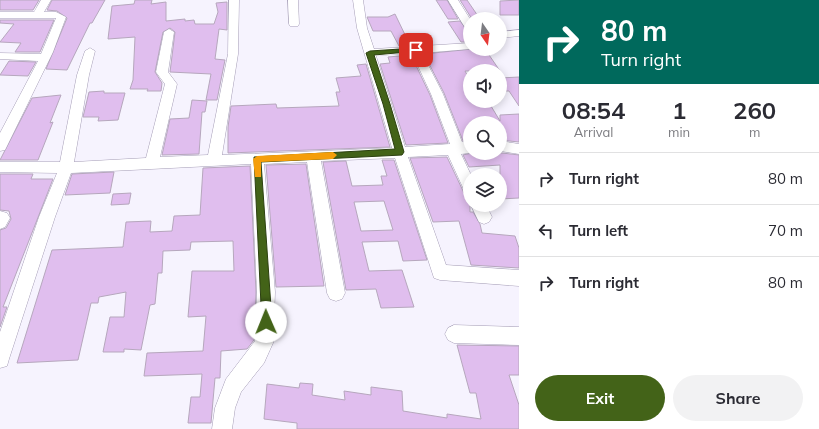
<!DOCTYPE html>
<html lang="en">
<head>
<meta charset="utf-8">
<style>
	body { margin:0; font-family:Mulish,sans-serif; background:#f2f2f3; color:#2b2b33; height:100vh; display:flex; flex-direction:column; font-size:15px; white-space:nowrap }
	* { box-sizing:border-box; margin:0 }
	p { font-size:13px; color:#7c7c81 }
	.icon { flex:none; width:22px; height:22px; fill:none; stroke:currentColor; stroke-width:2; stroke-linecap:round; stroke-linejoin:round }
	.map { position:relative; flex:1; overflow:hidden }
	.sheet { display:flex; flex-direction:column; background:#fff; width:300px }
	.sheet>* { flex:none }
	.banner { background:#00695c; color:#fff; overflow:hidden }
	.needle { width:26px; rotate:166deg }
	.buttons { position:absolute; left:463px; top:12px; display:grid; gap:8px }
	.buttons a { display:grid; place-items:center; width:44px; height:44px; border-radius:50%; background:#fff; box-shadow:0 2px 10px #0003; font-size:20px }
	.pin { position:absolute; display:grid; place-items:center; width:34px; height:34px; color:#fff; margin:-17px; border-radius:8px; box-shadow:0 2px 6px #0006 }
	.me { position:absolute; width:44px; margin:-22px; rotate:359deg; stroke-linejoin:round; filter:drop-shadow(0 0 3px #0008) }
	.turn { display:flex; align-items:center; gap:14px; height:84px; padding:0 16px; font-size:18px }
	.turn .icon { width:52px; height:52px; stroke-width:2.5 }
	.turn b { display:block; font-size:28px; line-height:34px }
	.eta { display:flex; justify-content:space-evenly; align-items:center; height:68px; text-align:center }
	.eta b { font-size:24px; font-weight:700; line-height:28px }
	.cta { display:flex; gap:8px; margin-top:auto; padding:8px 16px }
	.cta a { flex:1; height:46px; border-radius:24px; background:#436318; color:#fff; font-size:16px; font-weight:700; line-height:46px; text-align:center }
	.cta a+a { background:#f2f2f3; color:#2b2b33 }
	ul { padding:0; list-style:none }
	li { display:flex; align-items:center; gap:12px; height:52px; padding:0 16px; border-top:1px solid #e1e1e2 }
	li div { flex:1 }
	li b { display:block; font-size:15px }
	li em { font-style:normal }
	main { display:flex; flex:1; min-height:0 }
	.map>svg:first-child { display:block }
	.building { fill:#e0beee; stroke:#b6a7bd; fill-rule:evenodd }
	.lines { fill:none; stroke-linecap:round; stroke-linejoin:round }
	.minor-casing { stroke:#a69eb7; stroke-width:1 }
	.minor { fill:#fff; fill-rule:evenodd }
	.route { fill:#436318; stroke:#2c4010 }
	.slow { fill:#f59e0b }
</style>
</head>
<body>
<main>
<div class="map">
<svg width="519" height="429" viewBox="0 0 519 429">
	<rect width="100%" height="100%" fill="#f6f3fe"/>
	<g class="building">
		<path d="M 0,0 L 39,0 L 33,10 L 0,10 Z"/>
		<path d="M 52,0 L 105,0 L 92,23 L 90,23 L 67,70 L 46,69 L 67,18 L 57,11 L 47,10 Z"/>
		<path d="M 135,0 L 152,0 L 151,4 L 166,2 L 166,21 L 185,19 L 185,21 L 194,20 L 195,24 L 214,24 L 218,12 L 216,3 L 227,2 L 227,30 L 219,29 L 215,59 L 225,60 L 217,100 L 206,100 L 211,74 L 170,72 L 175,32 L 170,28 L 163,32 L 155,72 L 162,83 L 161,91 L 147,91 L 148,89 L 130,89 L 133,80 L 135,37 L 108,39 L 112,6 L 134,4 Z"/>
		<path d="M 436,0 L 447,0 L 458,19 L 448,19 Z"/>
		<path d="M 460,0 L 467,0 L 480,19 L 472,19 Z"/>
		<path d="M 519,0 L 519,15 L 500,15 L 500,1 Z"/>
		<path d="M 395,14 L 409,43 L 413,45 L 399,46 L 391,31 L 373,31 L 367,17 L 388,17 Z"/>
		<path d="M 0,20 L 54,20 L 40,52 L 15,52 L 21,43 L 0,42 L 14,24 L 0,23 Z"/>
		<path d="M 460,21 L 470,34 L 470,42 L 461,42 L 448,22 Z"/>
		<path d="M 472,49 L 485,49 L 500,71 L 465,71 L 470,80 L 470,101 L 488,101 L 500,121 L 500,115 L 519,114 L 519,142 L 500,140 L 500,123 L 470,123 L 470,141 L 463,141 L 444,93 L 424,54 Z"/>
		<path d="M 411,55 L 430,95 L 448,143 L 406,145 L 380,64 L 390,63 L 388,57 Z"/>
		<path d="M 9,61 L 36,62 L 28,76 L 0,75 Z"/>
		<path d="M 366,64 L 390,147 L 228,153 L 228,127 L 231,106 L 276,104 L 277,108 L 339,106 L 336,92 L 340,92 L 336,78 L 361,76 L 357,65 Z"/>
		<path d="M 519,77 L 519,106 L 509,91 L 500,91 L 500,78 Z"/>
		<path d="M 104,91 L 104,93 L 125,93 L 118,120 L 98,121 L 99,117 L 83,117 L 89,92 Z"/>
		<path d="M 61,95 L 50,123 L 53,122 L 38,160 L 0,160 L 32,98 Z"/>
		<path d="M 192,100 L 207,101 L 205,112 L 202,112 L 199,154 L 162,155 L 170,119 L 189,118 Z"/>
		<path d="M 472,153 L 502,153 L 519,155 L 519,198 L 500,199 L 500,165 L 469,167 L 463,155 Z"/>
		<path d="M 447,157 L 464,193 L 470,195 L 470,212 L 473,212 L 480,224 L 482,233 L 515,236 L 519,248 L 519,268 L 471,265 L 459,221 L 433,222 L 410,158 Z"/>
		<path d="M 382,160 L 394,160 L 427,260 L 403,261 L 398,241 L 362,242 L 369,271 L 402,270 L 414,307 L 381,308 L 376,289 L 346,290 L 323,162 L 346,161 L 352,186 L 383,185 L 381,176 L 387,176 ZM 384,201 L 393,230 L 361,231 L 354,202 Z"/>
		<path d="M 306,164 L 324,286 L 276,287 L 266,165 Z"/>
		<path d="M 250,166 L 256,292 L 254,340 L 247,349 L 221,351 L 220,378 L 215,378 L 211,423 L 188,423 L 191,397 L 200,397 L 202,374 L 144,376 L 147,353 L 203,351 L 206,316 L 188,317 L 192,271 L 234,271 L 233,241 L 191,242 L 190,250 L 163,251 L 162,273 L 158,273 L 155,304 L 150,305 L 141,350 L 124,349 L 124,352 L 103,352 L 110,317 L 124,317 L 126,292 L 99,297 L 98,303 L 91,303 L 78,360 L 17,363 L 52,250 L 123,247 L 126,222 L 151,221 L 150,232 L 172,231 L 174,216 L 200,215 L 203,168 Z"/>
		<path d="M 114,172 L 110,193 L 65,195 L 72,174 Z"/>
		<path d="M 0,174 L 33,174 L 31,179 L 53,179 L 3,307 L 7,307 L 0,327 L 0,230 L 6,228 L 11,219 L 9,211 L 0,210 Z"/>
		<path d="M 131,193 L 129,204 L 111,205 L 113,194 Z"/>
		<path d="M 457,345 L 519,346 L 519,375 L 509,375 L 519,405 L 519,429 L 297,429 L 297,423 L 264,419 L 267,384 L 299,388 L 300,383 L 313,384 L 312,395 L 345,400 L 344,391 L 371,395 L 371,387 L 402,391 L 403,411 L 447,418 L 447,414 L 481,419 L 476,393 L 470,393 Z"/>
	</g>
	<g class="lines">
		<defs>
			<g id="minor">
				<path d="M 41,0 L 51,0 L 44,12 L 56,12 L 66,17 L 53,52 L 7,146 L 5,150 L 0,151 L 0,133 L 38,61 L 0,59 L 0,53 L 41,54 L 56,18 L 0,18 L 0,12 L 34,12 Z"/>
				<path d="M 229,0 L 239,0 L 238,54 L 222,155 L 392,148 L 357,28 L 353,0 L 363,0 L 367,28 L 374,49 L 470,43 L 470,49 L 422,53 L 443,94 L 462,142 L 470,143 L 470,153 L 461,154 L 471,175 L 470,194 L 465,192 L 448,155 L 408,157 L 446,265 L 519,270 L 519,286 L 440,280 L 434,278 L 395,158 L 321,161 L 345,293 L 342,299 L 336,301 L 330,299 L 327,293 L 307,162 L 264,164 L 275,292 L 273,343 L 264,363 L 241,392 L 235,408 L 232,429 L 212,429 L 215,408 L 226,379 L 255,341 L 257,292 L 251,164 L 71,173 L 55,217 L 9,359 L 7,366 L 0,368 L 0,332 L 39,217 L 57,173 L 0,172 L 0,162 L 60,162 L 77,75 L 85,51 L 90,48 L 95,51 L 89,75 L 74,162 L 146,158 L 165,84 L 156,72 L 164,32 L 169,29 L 174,32 L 168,72 L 177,84 L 160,157 L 208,155 L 228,54 ZM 412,53 L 431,94 L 450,144 L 405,147 L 376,56 Z"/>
				<path d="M 288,0 L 298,0 L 299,24 L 298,26 L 290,26 L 289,24 Z"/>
				<path d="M 448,0 L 458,0 L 470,19 L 470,30 L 466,29 Z"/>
				<path d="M 519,30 L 519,36 L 500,38 L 500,32 Z"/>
				<path d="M 500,141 L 519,144 L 519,154 L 500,151 Z"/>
				<path d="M 471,205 L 486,205 L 492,217 L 489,222 L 484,224 L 479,222 Z"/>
				<path d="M 0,211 L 7,213 L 10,218 L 5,227 L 0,229 Z"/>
				<path d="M 454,325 L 519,327 L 519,345 L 454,343 L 448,340 L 445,334 L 448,328 Z"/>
			</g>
		</defs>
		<use href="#minor" class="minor-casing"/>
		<use href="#minor" class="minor"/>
	</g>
	<path class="route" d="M 416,48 L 419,50 L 418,51 L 374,55 L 390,104 L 404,152 L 402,155 L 261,162 L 272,322 L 270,326 L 266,328 L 262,326 L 254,157 L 395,149 L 383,104 L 366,53 L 370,51 Z"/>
	<path class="slow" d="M 333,152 L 337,155 L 333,159 L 261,162 L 261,177 L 255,177 L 253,159 L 257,156 Z"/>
</svg>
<div class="buttons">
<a><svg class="needle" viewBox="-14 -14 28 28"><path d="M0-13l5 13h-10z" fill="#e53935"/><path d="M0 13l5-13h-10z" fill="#7c7c81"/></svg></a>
<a><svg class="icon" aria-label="sound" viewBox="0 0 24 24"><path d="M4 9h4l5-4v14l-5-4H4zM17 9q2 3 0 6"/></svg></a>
<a><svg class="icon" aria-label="search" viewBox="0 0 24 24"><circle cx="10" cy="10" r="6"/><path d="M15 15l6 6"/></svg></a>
<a><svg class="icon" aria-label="layers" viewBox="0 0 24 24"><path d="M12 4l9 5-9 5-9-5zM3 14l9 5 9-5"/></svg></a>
</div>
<div class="pin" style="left:416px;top:50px;background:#d93025"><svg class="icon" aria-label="arrive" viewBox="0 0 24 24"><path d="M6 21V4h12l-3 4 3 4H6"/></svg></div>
<svg class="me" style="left:266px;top:322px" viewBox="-20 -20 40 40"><circle r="19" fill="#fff"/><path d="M0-13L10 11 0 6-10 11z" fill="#436318"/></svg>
</div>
<section class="sheet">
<div class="banner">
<div class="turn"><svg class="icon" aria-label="right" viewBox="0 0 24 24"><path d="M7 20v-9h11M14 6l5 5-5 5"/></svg><div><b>80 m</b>Turn right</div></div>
</div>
<div class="eta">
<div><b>08:54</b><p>Arrival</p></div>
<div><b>1</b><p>min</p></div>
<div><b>260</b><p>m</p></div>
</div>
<ul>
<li><svg class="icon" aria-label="right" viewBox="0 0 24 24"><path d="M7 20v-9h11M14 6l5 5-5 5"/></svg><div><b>Turn right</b></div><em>80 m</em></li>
<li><svg class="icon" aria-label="left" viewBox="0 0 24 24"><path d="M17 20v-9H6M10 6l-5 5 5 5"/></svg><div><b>Turn left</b></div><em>70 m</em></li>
<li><svg class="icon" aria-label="right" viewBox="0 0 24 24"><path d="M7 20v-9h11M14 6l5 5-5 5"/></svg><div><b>Turn right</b></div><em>80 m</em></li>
</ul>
<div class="cta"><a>Exit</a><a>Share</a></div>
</section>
</main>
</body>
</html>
